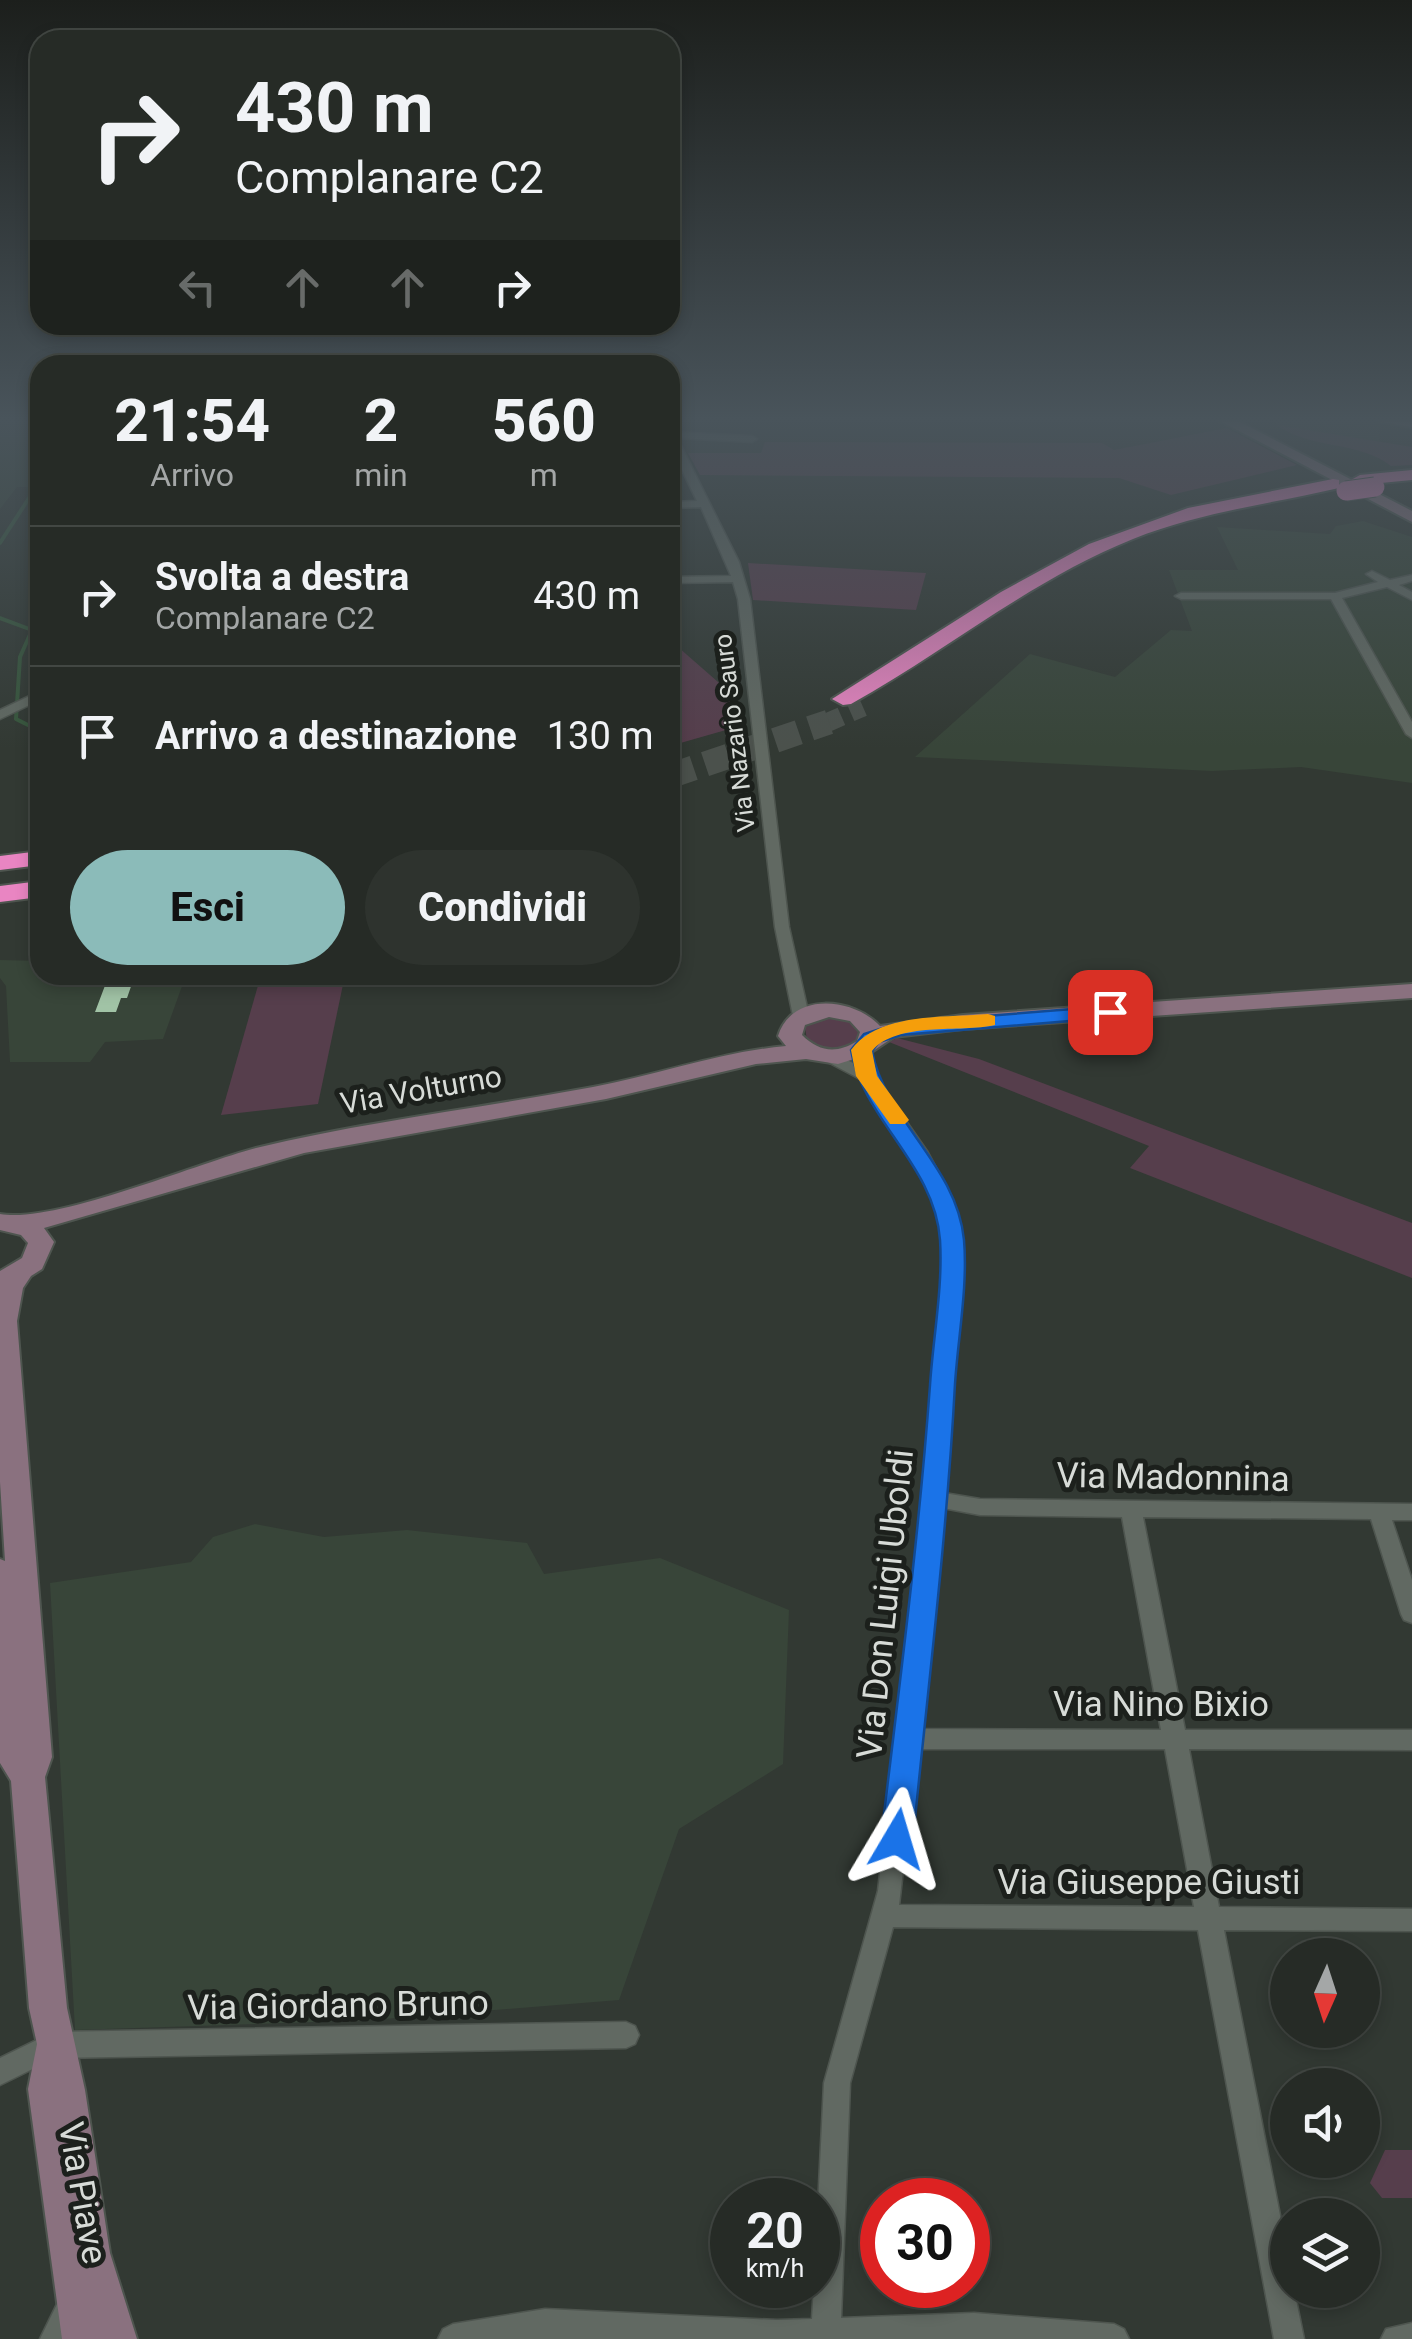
<!DOCTYPE html>
<html lang="it">
<head>
<meta charset="utf-8">
<style>
	body { margin:0; font-family:Roboto,sans-serif; background:#2e332e; color:#f1f3f6; height:100vh; display:flex; flex-direction:column; font-size:38px; white-space:nowrap }
	* { box-sizing:border-box; margin:0 }
	p { font-size:32px; color:#a4a7a7 }
	.icon { flex:none; width:55px; height:55px; fill:none; stroke:currentColor; stroke-width:2; stroke-linecap:round; stroke-linejoin:round }
	.map { position:relative; flex:1; overflow:hidden }
	.drawer { position:absolute; left:30px; top:355px; width:650px; height:630px; display:flex; flex-direction:column; background:#262b26; border-radius:30px; box-shadow:0 5px 15px #0003,0 0 0 2px #424743 }
	.drawer>* { flex:none }
	.hud { position:absolute; left:30px; top:30px; width:650px; height:305px; border-radius:30px; box-shadow:0 5px 15px #0003,0 0 0 2px #424743; background:#262b26; color:#f1f3f6; overflow:hidden }
	.needle { width:65px; rotate:183deg }
	.buttons { position:absolute; left:1270px; top:1938px; display:grid; gap:20px }
	.buttons a { display:grid; place-items:center; width:110px; height:110px; border-radius:50%; background:#262b26; box-shadow:0 5px 15px #0003,0 0 0 2px #424743; font-size:50px }
	.speed { position:absolute; left:710px; top:2178px; display:flex; gap:20px; font-size:50px; font-weight:700; text-align:center }
	.speed>* { display:grid; place-content:center; width:130px; height:130px; border-radius:50%; background:#262b26; box-shadow:0 5px 15px #0003,0 0 0 2px #424743; line-height:1 }
	.speed small { font-size:25px; font-weight:400 }
	.speed .limit { border:15px solid #d22; background:#fff; color:#111 }
	.pin { position:absolute; display:grid; place-items:center; width:85px; height:85px; color:#fff; margin:-42px; border-radius:20px; box-shadow:0 5px 15px #0006 }
	.me { position:absolute; width:110px; margin:-55px; rotate:7deg; stroke-linejoin:round; filter:drop-shadow(0 0 8px #0008) }
	.turn { display:flex; align-items:center; gap:35px; height:210px; padding:0 40px; font-size:45px }
	.turn .icon { width:130px; height:130px; stroke-width:2.5 }
	.turn b { display:block; font-size:70px; line-height:85px }
	.lanes { display:flex; align-items:center; height:95px; padding:0 40px; background:#0003; justify-content:center; gap:50px; direction:ltr }
	.lanes .off { opacity:.35 }
	.eta { display:flex; justify-content:space-evenly; align-items:center; height:170px; text-align:center }
	.eta b { font-size:60px; font-weight:800; line-height:70px }
	.button { display:flex; gap:20px; margin-top:auto; padding:20px 40px }
	.button a { flex:1; height:115px; border-radius:60px; background:#8bbbb9; color:#111; font-size:40px; font-weight:800; line-height:115px; text-align:center }
	.button a+a { background:#2e332e; color:#f1f3f6 }
	ul { padding:0; list-style:none }
	li { display:flex; align-items:center; gap:30px; height:140px; padding:0 40px; border-top:2px solid #424743 }
	li div { flex:1 }
	li b { display:block; font-size:38px }
	li em { font-style:normal }
	.map>svg:first-child { display:block }
	.built { fill:#384539 }
	.green { fill:#563e4c }
	.lines { fill:none; stroke-linecap:round; stroke-linejoin:round }
	.stream { stroke:#38573d; stroke-width:4 }
	.building { fill:#a1c3a6 }
	.highway-tunnel-far1 { stroke:#4b514c; stroke-width:19; stroke-dasharray:19 10; stroke-linecap:butt }
	.highway-tunnel { stroke:#4b514c; stroke-width:25; stroke-dasharray:25 12; stroke-linecap:butt }
	.street-casing { stroke:#4e554f; stroke-width:3 }
	.secondary-casing { stroke:#4e554f; stroke-width:4 }
	.highway-casing { stroke:#4e554f; stroke-width:4 }
	.street { fill:#616962; fill-rule:evenodd }
	.secondary { fill:#8a717f; fill-rule:evenodd }
	.highway { fill:#e985c2; fill-rule:evenodd }
	.highway-bridge-casing { stroke:#4e554f; stroke-width:21; stroke-linecap:butt }
	.highway-bridge { stroke:#e985c2; stroke-width:19 }
	.route { fill:#1a73e8; stroke:#114b97; stroke-width:2.5 }
	.slow { fill:#f59e0b }
	.labels { text-anchor:middle; stroke-width:10; stroke-linejoin:round; paint-order:stroke }
	.far-street-label { font-size:25px; fill:#d7dbd7; stroke:#1c201c }
	.street-label { font-size:30px; fill:#d7dbd7; stroke:#1c201c }
	.near-street-label { font-size:35px; fill:#d7dbd7; stroke:#1c201c }
</style>
</head>
<body>
<div class="map">
<svg width="1412" height="2339" viewBox="0 0 1412 2339">
	<rect width="100%" height="100%" fill="#323933"/>
	<g class="built">
		<path d="M 0,421 L 40,421 L 40,487 L 17,487 L 0,509 Z"/>
		<path d="M 1274,421 L 1380,421 L 1379,445 L 1283,427 Z"/>
		<path d="M 1363,521 L 1412,537 L 1412,783 L 1301,767 L 1212,771 L 915,757 L 1030,654 L 1115,677 L 1171,630 L 1192,631 L 1169,570 L 1238,570 L 1217,527 L 1330,534 L 1336,526 Z"/>
		<path d="M 0,960 L 40,961 L 40,975 L 186,975 L 163,1039 L 105,1042 L 90,1062 L 10,1062 L 6,986 L 0,978 Z"/>
		<path d="M 255,1524 L 324,1537 L 407,1530 L 527,1543 L 544,1574 L 660,1558 L 789,1610 L 783,1764 L 679,1829 L 619,2000 L 371,2020 L 75,2030 L 50,1583 L 191,1562 L 213,1537 Z"/>
	</g>
	<g class="green">
		<path d="M 1277,425 L 1412,447 L 1412,465 L 1391,466 C 1358,440 1310,450 1277,425 Z"/>
		<path d="M 1227,428 L 1297,465 L 1171,495 L 1119,478 L 700,475 L 688,453 L 761,453 L 765,442 L 1102,443 L 1114,450 Z"/>
		<path d="M 748,563 L 926,573 L 916,610 L 753,600 Z"/>
		<path d="M 670,640 L 726,689 L 737,690 L 740,726 L 670,746 Z"/>
		<path d="M 261,975 L 345,975 L 318,1104 L 221,1115 Z"/>
		<path d="M 831,1017 L 854,1021 L 864,1036 L 848,1050 L 821,1049 L 807,1041 L 805,1027 Z"/>
		<path d="M 897,1038 L 979,1059 L 1412,1223 L 1412,1278 L 1130,1168 L 1149,1146 L 889,1042 Z"/>
		<path d="M 1385,2150 L 1412,2150 L 1412,2198 L 1382,2198 L 1370,2183 Z"/>
	</g>
	<g class="lines">
		<g class="stream">
			<path d="M 0,543 L 40,481"/>
			<path d="M 0,618 L 32,630 L 20,657 L 16,719 L 40,731"/>
			<path d="M 31,933 L 40,923"/>
		</g>
	</g>
	<path class="building" d="M 109,975 L 135,975 L 127,998 L 121,998 L 116,1012 L 95,1012 Z"/>
	<g class="lines">
		<path class="highway-tunnel-far1" d="M 824,724 L 863,707"/>
		<path class="highway-tunnel" d="M 670,776 L 829,722"/>
		<defs>
			<g id="street">
				<path d="M 670,432 L 752,436 L 757,439 L 752,442 L 677,438 L 739,562 L 750,599 L 789,927 L 809,1016 L 801,1021 L 793,1016 L 775,927 L 738,599 L 733,582 L 670,583 L 670,577 L 731,576 L 701,507 L 670,508 L 670,502 L 697,501 L 670,445 Z"/>
				<path d="M 1372,571 L 1390,580 L 1412,575 L 1412,581 L 1399,585 L 1412,592 L 1412,600 L 1387,587 L 1342,598 L 1412,722 L 1412,738 L 1406,734 L 1331,599 L 1181,599 L 1175,596 L 1181,593 L 1335,593 L 1378,582 L 1366,574 Z"/>
				<path d="M 40,691 L 40,700 L 0,719 L 0,710 Z"/>
				<path d="M 830,1052 L 872,1072 L 927,1151 L 951,1196 L 961,1239 L 961,1266 L 944,1493 L 980,1499 L 1412,1504 L 1412,1520 L 1392,1520 L 1412,1580 L 1412,1623 L 1404,1620 L 1401,1614 L 1371,1519 L 1143,1517 L 1185,1730 L 1412,1730 L 1412,1750 L 1189,1749 L 1219,1907 L 1412,1909 L 1412,1931 L 1224,1930 L 1288,2256 L 1288,2290 L 1294,2290 L 1304,2339 L 1274,2339 L 1198,1930 L 893,1927 L 850,2083 L 841,2318 L 974,2313 L 1114,2324 L 1124,2329 L 1129,2339 L 438,2339 L 443,2329 L 453,2324 L 545,2309 L 777,2320 L 812,2319 L 814,2285 L 818,2285 L 818,2206 L 824,2083 L 878,1891 L 927,1465 L 943,1266 L 943,1239 L 933,1196 L 910,1152 L 860,1079 L 824,1060 L 822,1057 ZM 943,1508 L 980,1515 L 1122,1517 L 1161,1730 L 919,1729 ZM 917,1749 L 1165,1749 L 1194,1907 L 899,1905 Z"/>
				<path d="M 626,2022 L 635,2026 L 639,2035 L 635,2044 L 626,2048 L 55,2058 L 0,2085 L 0,2058 L 53,2032 Z"/>
				<path d="M 70,2293 L 80,2298 L 85,2308 L 70,2339 L 40,2339 L 60,2298 Z"/>
				<path d="M 1412,2323 L 1412,2339 L 1381,2339 L 1386,2329 Z"/>
			</g>
			<g id="secondary">
				<path d="M 1220,421 L 1238,421 L 1412,511 L 1412,522 Z"/>
				<path d="M 1378,421 L 1412,421 L 1412,427 Z"/>
				<path d="M 1412,984 L 1412,998 L 963,1029 L 894,1037 L 867,1055 L 838,1064 L 806,1059 L 756,1064 L 606,1099 L 304,1153 L 44,1228 L 54,1242 L 42,1269 L 31,1276 L 23,1288 L 17,1321 L 52,1757 L 45,1777 L 67,2008 L 85,2090 L 110,2253 L 137,2339 L 62,2339 L 28,2089 L 37,2044 L 29,2008 L 11,1781 L 0,1763 L 0,1559 L 5,1561 L 0,1482 L 0,1271 L 22,1258 L 28,1243 L 21,1235 L 0,1230 L 0,1214 C 54,1224 195,1164 256,1148 C 367,1121 481,1108 593,1087 C 658,1075 720,1052 786,1046 L 778,1036 C 792,991 854,998 880,1026 L 963,1015 ZM 829,1017 L 850,1021 L 860,1032 L 857,1041 C 837,1054 819,1052 802,1035 L 805,1025 Z"/>
			</g>
			<g id="highway">
				<path d="M 1412,470 L 1412,480 L 1360,485 L 1351,480 L 1360,475 Z"/>
				<path d="M 1333,479 L 1339,480 L 1339,488 C 1270,504 1200,512 1133,539 C 1031,580 946,651 851,704 L 843,705 L 832,699 L 1001,592 L 1089,544 L 1188,508 Z"/>
				<path d="M 40,851 L 40,865 L 0,870 L 0,856 Z"/>
				<path d="M 40,881 L 40,897 L 0,902 L 0,886 Z"/>
			</g>
		</defs>
		<use href="#street" class="street-casing"/>
		<use href="#secondary" class="secondary-casing"/>
		<use href="#highway" class="highway-casing"/>
		<use href="#street" class="street"/>
		<use href="#secondary" class="secondary"/>
		<use href="#highway" class="highway"/>
		<defs>
			<path id="highway-bridge" d="M 1346,491 L 1375,487"/>
		</defs>
		<use href="#highway-bridge" class="highway-bridge-casing"/>
		<use href="#highway-bridge" class="highway-bridge"/>
	</g>
	<linearGradient id="sky" x2="0" y2="1"><stop stop-color="#1c1f1c"/><stop offset="0.56" stop-color="#49545b"/><stop offset="1" stop-color="#49545b" stop-opacity="0"/></linearGradient>
	<rect width="1412" height="748" fill="url(#sky)"/>
	<path class="route" d="M 1110,1006 L 1117,1008 L 1117,1017 L 901,1035 L 879,1042 L 872,1051 C 885,1120 957,1165 964,1240 C 968,1286 958,1338 955,1384 C 947,1536 928,1687 913,1839 L 908,1849 L 897,1853 L 886,1849 L 881,1839 C 899,1688 919,1536 930,1385 C 933,1338 943,1287 940,1240 C 935,1165 863,1120 851,1050 L 864,1034 L 899,1023 Z"/>
	<path class="slow" d="M 988,1014 L 995,1016 L 995,1025 C 961,1033 897,1021 872,1051 L 877,1076 L 909,1120 L 905,1124 L 890,1124 L 856,1076 L 851,1050 C 879,1012 945,1018 988,1014 Z"/>
	<g class="labels">
		<g class="far-street-label">
			<text transform="translate(734 733) rotate(-97)" y="9">Via Nazario Sauro</text>
		</g>
		<g class="street-label">
			<text transform="translate(421 1090) rotate(-10)" y="10">Via Volturno</text>
		</g>
		<g class="near-street-label">
			<text transform="translate(1173 1477) rotate(1)" y="12">Via Madonnina</text>
			<text transform="translate(885 1604) rotate(-84)" y="12">Via Don Luigi Uboldi</text>
			<text x="1161" y="1716">Via Nino Bixio</text>
			<text x="1149" y="1894">Via Giuseppe Giusti</text>
			<text transform="translate(338 2005) rotate(-1)" y="12">Via Giordano Bruno</text>
			<text transform="translate(83 2193) rotate(80)" y="12">Via Piave</text>
		</g>
	</g>
</svg>
<div class="buttons">
<a><svg class="needle" viewBox="-14 -14 28 28"><path d="M0-13l5 13h-10z" fill="#e53935"/><path d="M0 13l5-13h-10z" fill="#a4a7a7"/></svg></a>
<a><svg class="icon" aria-label="sound" viewBox="0 0 24 24"><path d="M4 9h4l5-4v14l-5-4H4zM17 9q2 3 0 6"/></svg></a>
<a><svg class="icon" aria-label="layers" viewBox="0 0 24 24"><path d="M12 4l9 5-9 5-9-5zM3 14l9 5 9-5"/></svg></a>
</div>
<div class="speed"><div>20<small>km/h</small></div><div class="limit">30</div></div>
<div class="pin" style="left:1110px;top:1012px;background:#d93025"><svg class="icon" aria-label="arrive" viewBox="0 0 24 24"><path d="M6 21V4h12l-3 4 3 4H6"/></svg></div>
<svg class="me" style="left:897px;top:1839px" viewBox="-20 -20 40 40"><path d="M0-17L14 15 0 8-14 15z" fill="#1a73e8" stroke="#fff" stroke-width="4"/></svg>
<div class="hud">
<div class="turn"><svg class="icon" aria-label="right" viewBox="0 0 24 24"><path d="M7 20v-9h11M14 6l5 5-5 5"/></svg><div><b>430 m</b>Complanare C2</div></div>
<div class="lanes"><svg class="icon off" aria-label="left" viewBox="0 0 24 24"><path d="M17 20v-9H6M10 6l-5 5 5 5"/></svg><svg class="icon off" aria-label="ahead" viewBox="0 0 24 24"><path d="M12 20V5M6 11l6-6 6 6"/></svg><svg class="icon off" aria-label="ahead" viewBox="0 0 24 24"><path d="M12 20V5M6 11l6-6 6 6"/></svg><svg class="icon" aria-label="right" viewBox="0 0 24 24"><path d="M7 20v-9h11M14 6l5 5-5 5"/></svg></div>
</div>
<section class="drawer">
<div class="eta">
<div><b>21:54</b><p>Arrivo</p></div>
<div><b>2</b><p>min</p></div>
<div><b>560</b><p>m</p></div>
</div>
<ul>
<li><svg class="icon" aria-label="right" viewBox="0 0 24 24"><path d="M7 20v-9h11M14 6l5 5-5 5"/></svg><div><b>Svolta a destra</b><p>Complanare C2</p></div><em>430 m</em></li>
<li><svg class="icon" aria-label="arrive" viewBox="0 0 24 24"><path d="M6 21V4h12l-3 4 3 4H6"/></svg><div><b>Arrivo a destinazione</b></div><em>130 m</em></li>
</ul>
<div class="button"><a>Esci</a><a>Condividi</a></div>
</section>
</div>
</body>
</html>
